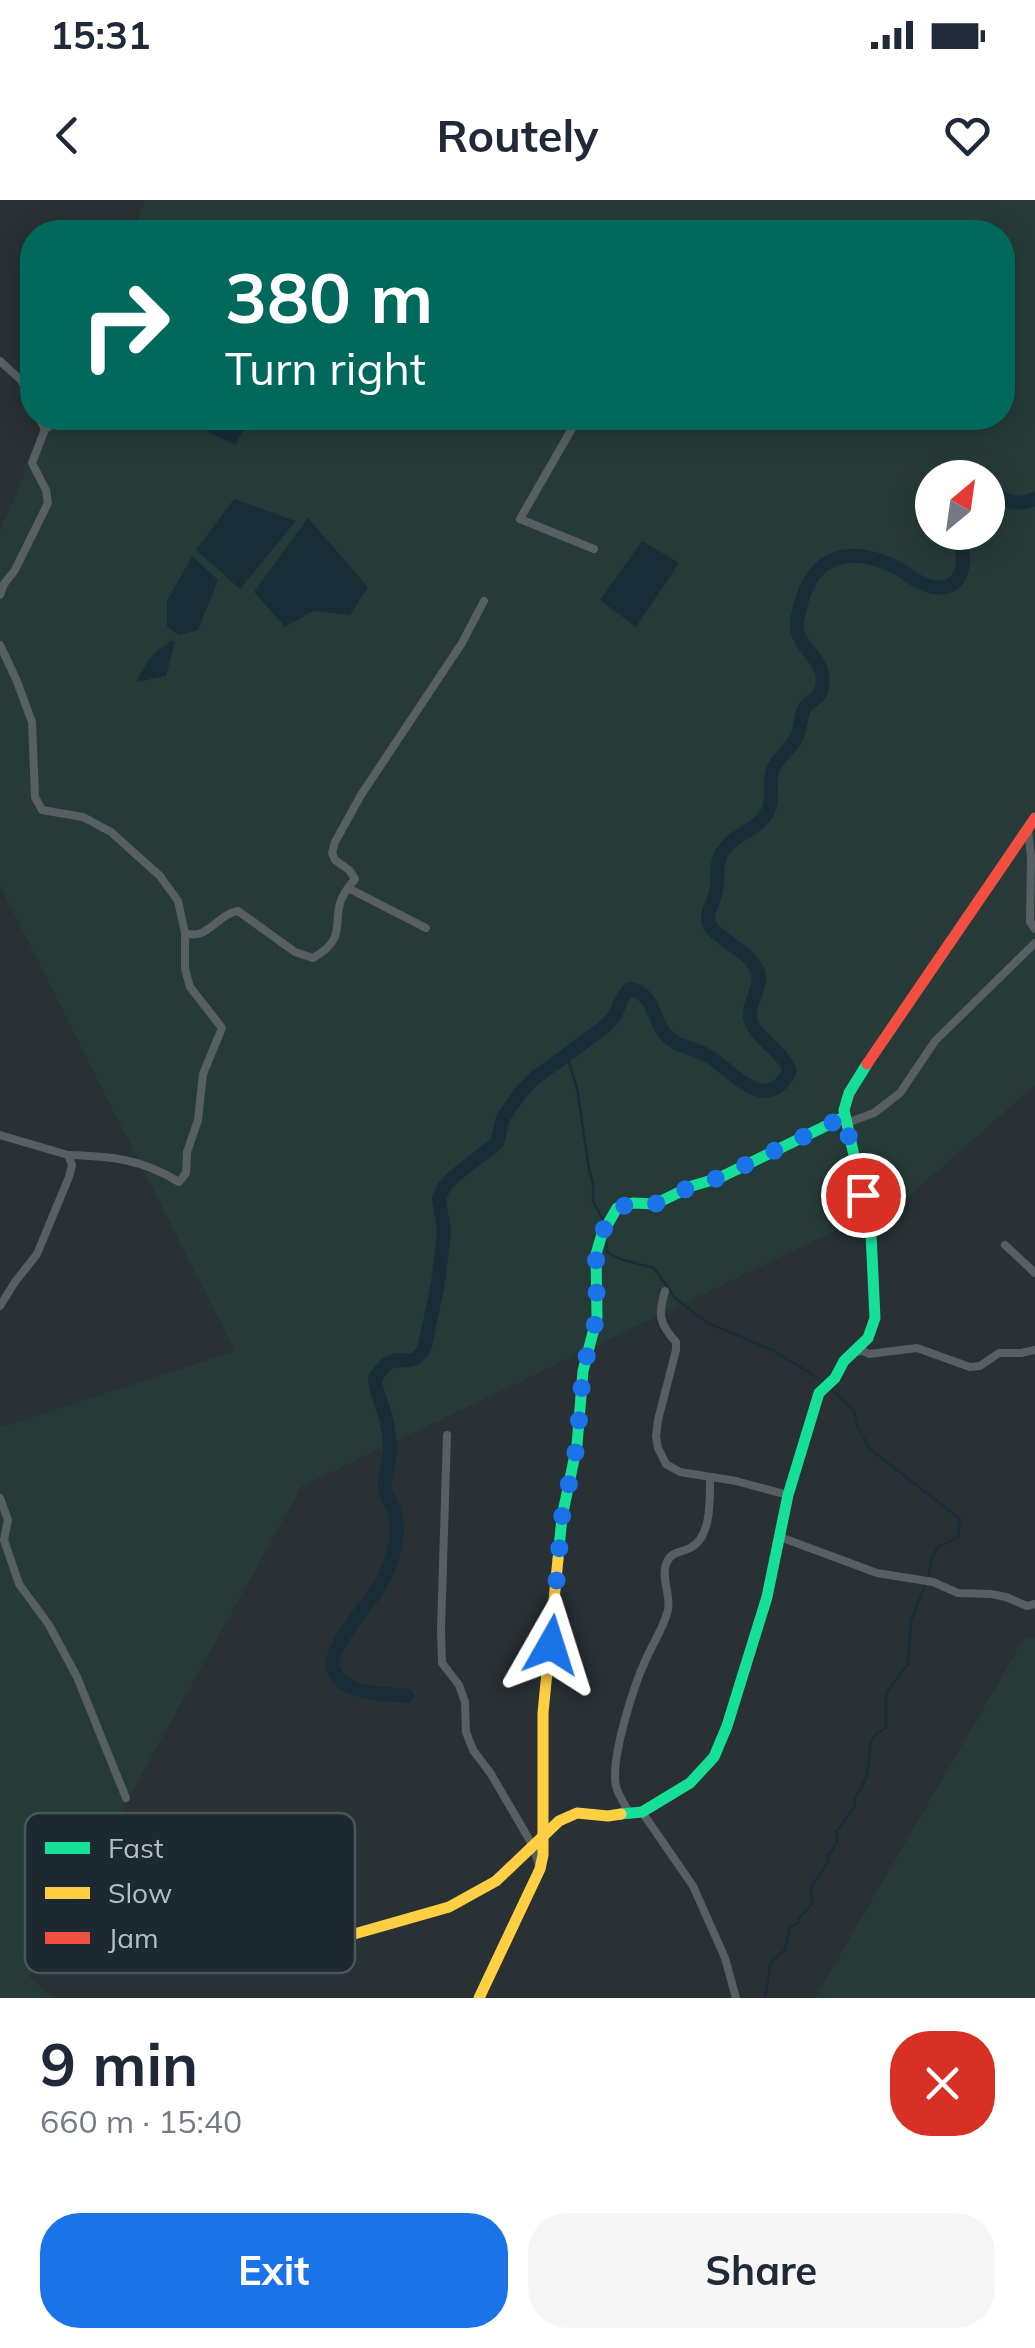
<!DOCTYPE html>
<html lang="en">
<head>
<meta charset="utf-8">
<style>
	body { margin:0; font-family:Mulish,sans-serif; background:#f6f6f7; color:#1f2937; height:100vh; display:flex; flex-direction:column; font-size:38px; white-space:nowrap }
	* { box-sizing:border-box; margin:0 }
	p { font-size:32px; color:#747a83 }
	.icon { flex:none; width:55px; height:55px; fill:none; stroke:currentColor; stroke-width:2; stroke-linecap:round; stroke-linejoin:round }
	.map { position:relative; height:1798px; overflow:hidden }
	.sheet { display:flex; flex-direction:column; background:#fff; flex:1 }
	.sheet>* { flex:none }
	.guide { position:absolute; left:20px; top:20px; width:995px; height:210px; border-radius:40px; box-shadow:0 5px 25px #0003; background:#00695c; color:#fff; overflow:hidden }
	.needle { width:65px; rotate:29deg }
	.controls { position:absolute; left:915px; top:260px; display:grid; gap:20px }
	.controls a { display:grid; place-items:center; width:90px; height:90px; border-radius:50%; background:#fff; box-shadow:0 5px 25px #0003; font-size:50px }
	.pin { position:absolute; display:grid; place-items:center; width:85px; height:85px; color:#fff; margin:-42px; border:5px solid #fff; border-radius:50%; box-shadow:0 2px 10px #0007 }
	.me { position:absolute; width:110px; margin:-55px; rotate:6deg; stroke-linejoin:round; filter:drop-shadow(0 0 8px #0008) }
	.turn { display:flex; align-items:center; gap:35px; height:210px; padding:0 40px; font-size:45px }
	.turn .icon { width:130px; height:130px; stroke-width:2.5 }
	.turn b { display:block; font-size:70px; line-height:85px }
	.round { display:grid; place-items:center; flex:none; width:105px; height:105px; border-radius:40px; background:#f6f6f7 }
	.overview { display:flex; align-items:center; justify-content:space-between; height:170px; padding:0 40px }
	h1 { font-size:60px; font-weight:700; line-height:75px }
	.primary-button { display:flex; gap:20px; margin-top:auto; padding:20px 40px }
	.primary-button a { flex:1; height:115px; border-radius:40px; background:#1a73e8; color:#fff; font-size:40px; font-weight:700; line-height:115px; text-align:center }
	.primary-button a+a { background:#f6f6f7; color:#1f2937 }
	.status { display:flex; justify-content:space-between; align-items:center; height:70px; padding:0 50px; background:#fff; direction:ltr }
	.status svg { height:28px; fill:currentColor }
	header { display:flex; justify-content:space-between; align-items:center; height:130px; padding:0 40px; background:#fff; font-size:45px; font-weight:700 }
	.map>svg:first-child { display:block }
	.green { fill:#263b38; fill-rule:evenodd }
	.water { fill:#192d39 }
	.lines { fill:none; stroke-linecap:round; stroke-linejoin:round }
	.stream { stroke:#192d39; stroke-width:2.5 }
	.river { stroke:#192d39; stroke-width:14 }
	.street { stroke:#585f63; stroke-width:8 }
	.fast { stroke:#16e098; stroke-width:11 }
	.slow { stroke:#ffcf43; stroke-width:11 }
	.jam { stroke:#f24e42; stroke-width:11 }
	.route { stroke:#1a73e8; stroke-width:18; stroke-dasharray:0 32.4 }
	.key { fill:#1c2930; stroke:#49565d; stroke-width:2.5 }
	.key-label { font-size:28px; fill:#b2bfc7 }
</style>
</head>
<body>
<div class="status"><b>15:31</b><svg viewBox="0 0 49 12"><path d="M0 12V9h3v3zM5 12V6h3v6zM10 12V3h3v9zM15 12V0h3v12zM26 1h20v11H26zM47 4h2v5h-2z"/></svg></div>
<header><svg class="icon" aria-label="back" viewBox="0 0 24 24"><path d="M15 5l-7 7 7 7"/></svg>Routely<svg class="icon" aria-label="heart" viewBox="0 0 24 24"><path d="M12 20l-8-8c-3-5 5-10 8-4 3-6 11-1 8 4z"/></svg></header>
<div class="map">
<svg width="1035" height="1798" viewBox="0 0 1035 1798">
	<rect width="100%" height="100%" fill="#293135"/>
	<g class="green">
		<path d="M 146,0 L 1035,0 L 1035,885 L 910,995 L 302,1286 L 29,1777 L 53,1798 L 0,1798 L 0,1228 L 235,1151 L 0,686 L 0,330 L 50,218 L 1002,218 L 1002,32 L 132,32 ZM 932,278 L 988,278 L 988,332 L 932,332 Z"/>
		<path d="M 1025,1437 L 1035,1439 L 1035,1798 L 815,1798 Z"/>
	</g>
	<g class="water">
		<path d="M 212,218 L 250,218 L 235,245 L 208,232 Z"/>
		<path d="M 234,299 L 296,321 L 240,389 L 196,350 Z"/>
		<path d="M 308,318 L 368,387 L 350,415 L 313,411 L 285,427 L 254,392 Z"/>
		<path d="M 642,341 L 679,363 L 636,427 L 600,400 Z"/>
		<path d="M 192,356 L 218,380 L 198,430 L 179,435 L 167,427 L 167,401 Z"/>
		<path d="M 170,440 L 175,442 L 166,476 L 136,482 C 144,468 151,451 167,445 Z"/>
	</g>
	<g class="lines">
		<g class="stream">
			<path d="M 569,853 L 569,863 L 577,888 L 589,969 L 593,984 L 593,1001 L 603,1020"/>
			<path d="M 606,1038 L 607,1052 L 620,1059 L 654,1068 L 676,1099 L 708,1123 L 772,1150 L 823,1181"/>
			<path d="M 829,1187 L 854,1211 L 858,1228 L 870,1249 L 960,1319 L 958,1337 L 937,1348 L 931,1361 L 929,1376"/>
			<path d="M 765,1798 L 770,1766 L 774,1759 L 785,1750 L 790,1727 L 798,1723 L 800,1717 L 812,1704 L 811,1687 L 828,1662 L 828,1656 L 837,1642 L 837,1631 L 854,1607 L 855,1599 L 867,1576 L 871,1541 L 877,1533 L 886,1528 L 886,1493 L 908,1464 L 911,1420 L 926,1384"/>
		</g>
		<g class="river">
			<path d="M 988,286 C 1002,300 1015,308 1035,299"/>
			<path d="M 407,1496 C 383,1493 342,1496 333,1468 C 328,1449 366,1406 377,1390 C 384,1381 389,1367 393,1355 C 397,1340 399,1326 394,1311 C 392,1304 387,1297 385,1290 C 383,1274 392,1260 390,1245 C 389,1235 388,1224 385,1215 C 382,1201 375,1193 375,1178 C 377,1176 384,1165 387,1164 C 403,1153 413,1171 425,1146 L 438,1083 L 444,1031 L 439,998 L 444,987 L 452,978 L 497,943 L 503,918 L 520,893 L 536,877 L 602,829 L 615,816 L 621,800 L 629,789 C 655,793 652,819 666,835 C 678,848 694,847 708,856 C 735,872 765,916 790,871 C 782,849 753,838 750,817 C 748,802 763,786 758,772 C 750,750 716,739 709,724 C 705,714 713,704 715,695 C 720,681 714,663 723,651 C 734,634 760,629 768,611 C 775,597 767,580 774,567 C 780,555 792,548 797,536 C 801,528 800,515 805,507 C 810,500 818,500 821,491 C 830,462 802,452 797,430 C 796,422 798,415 800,407 C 813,352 852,345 899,369 C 908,374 916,382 926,385 C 965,398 968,360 958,332"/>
		</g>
		<g class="street">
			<path d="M 0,161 L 21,180 L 32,200"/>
			<path d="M 39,218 L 45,229 L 63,218"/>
			<path d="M 578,218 L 520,319 L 594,349"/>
			<path d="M 0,395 L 4,384 L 15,370 L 48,303 L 46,290 L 32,263 L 45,229"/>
			<path d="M 0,445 L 16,479 L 32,522 L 35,597 L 42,610 L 83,617 L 111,632 L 160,676 L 178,701 L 185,733 L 185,769 L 190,787 L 222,828 L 203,874 L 198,920 L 187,952 L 186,973 L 179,982 C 142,959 110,956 68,955 L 72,965 L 69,977 L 37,1054 L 15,1082 L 0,1106"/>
			<path d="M 1028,630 L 1031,657 L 1030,722 L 1035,729"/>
			<path d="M 348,688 L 355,679 L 349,670 L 335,660 L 332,653 L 335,642 L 361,595 L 462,443 L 484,401"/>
			<path d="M 185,733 C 208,741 217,714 238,711 L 295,752 L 313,758 C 353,736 326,717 348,688 L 426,728"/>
			<path d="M 847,923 L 874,913 L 900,893 L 935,841 L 1035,743"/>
			<path d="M 0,935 L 68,955"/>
			<path d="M 1005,1045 L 1035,1073"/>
			<path d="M 665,1091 C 658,1114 659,1124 676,1142 L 676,1150 L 658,1220 L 656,1237 L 658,1248 L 666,1264 L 680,1272 L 736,1281 L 788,1295"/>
			<path d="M 854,1152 L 863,1151 L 869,1154 L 917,1148 L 970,1167 L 980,1166 L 999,1153 L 1021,1153 L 1035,1150"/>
			<path d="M 447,1235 L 441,1429 L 442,1463 L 459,1485 L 465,1502 L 466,1532 L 473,1550 L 491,1574 L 533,1646 L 539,1665"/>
			<path d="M 0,1298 L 8,1320 L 4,1340 L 19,1384 L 49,1425 L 77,1477 L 126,1598"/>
			<path d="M 780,1337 L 877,1373 L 933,1382 L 958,1393 L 991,1394 L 1006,1397 L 1027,1406 L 1035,1404"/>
			<path d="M 642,1612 L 693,1686 L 725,1758 L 736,1798"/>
			<path d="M 630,1614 C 625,1605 618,1595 616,1586 C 610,1559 634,1485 646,1459 C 653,1443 664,1427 668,1410 C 671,1395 661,1379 666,1364 C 671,1351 680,1353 690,1348 C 712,1338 710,1297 710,1277"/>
		</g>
		<g class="fast">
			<path d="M 558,1359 L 562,1317 L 577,1245 L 583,1171 L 597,1117 L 596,1054 L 602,1034 L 617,1008 L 633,1003 L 655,1004 L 692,986 L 719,978 L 844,917"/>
			<path d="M 621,1614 L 642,1612 L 690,1583 L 714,1557 L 727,1526 L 767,1397 L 788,1295 L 819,1193 L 835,1178 L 844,1161 L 868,1138 L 875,1118 L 871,1033 L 844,910 L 849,893 L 867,864"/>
		</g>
		<g class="slow">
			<path d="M 271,1768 L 312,1746 L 449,1707 L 496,1681 L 559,1621 L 577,1613 L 608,1616 L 621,1614"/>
			<path d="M 479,1798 L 540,1669 L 543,1655 L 543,1513 L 558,1359"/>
		</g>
		<path class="jam" d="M 867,864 L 1035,618"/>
	</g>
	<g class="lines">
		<path class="route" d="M 551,1445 L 562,1317 L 577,1245 L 583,1171 L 597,1116 L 596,1054 L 604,1029 L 617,1008 L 633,1003 L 655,1004 L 692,986 L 718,978 L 844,917 L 863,995"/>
	</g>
	<rect x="25" y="1613" width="330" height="160" rx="15" class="key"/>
	<rect x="45" y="1642" width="45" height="12" fill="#16e098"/>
	<rect x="45" y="1687" width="45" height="12" fill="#ffcf43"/>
	<rect x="45" y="1732" width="45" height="12" fill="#f24e42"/>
	<g class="key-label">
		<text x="108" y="1658">Fast</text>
		<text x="108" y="1703">Slow</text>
		<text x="108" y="1748">Jam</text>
	</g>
</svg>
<div class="controls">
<a><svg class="needle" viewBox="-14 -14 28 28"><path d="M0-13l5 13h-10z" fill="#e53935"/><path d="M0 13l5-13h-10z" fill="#747a83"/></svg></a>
</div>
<div class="pin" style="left:863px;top:995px;background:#d93025"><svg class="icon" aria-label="arrive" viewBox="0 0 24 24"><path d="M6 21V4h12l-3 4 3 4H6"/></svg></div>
<svg class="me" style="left:551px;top:1445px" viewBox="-20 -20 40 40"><path d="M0-17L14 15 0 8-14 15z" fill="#1a73e8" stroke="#fff" stroke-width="4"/></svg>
<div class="guide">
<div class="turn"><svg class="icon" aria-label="right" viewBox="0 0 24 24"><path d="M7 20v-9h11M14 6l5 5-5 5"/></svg><div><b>380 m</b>Turn right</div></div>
</div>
</div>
<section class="sheet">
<div class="overview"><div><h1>9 min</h1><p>660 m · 15:40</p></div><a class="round" style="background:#d93025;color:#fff"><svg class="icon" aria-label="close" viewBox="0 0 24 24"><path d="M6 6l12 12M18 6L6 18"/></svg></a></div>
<div class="primary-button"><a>Exit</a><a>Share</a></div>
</section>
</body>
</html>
